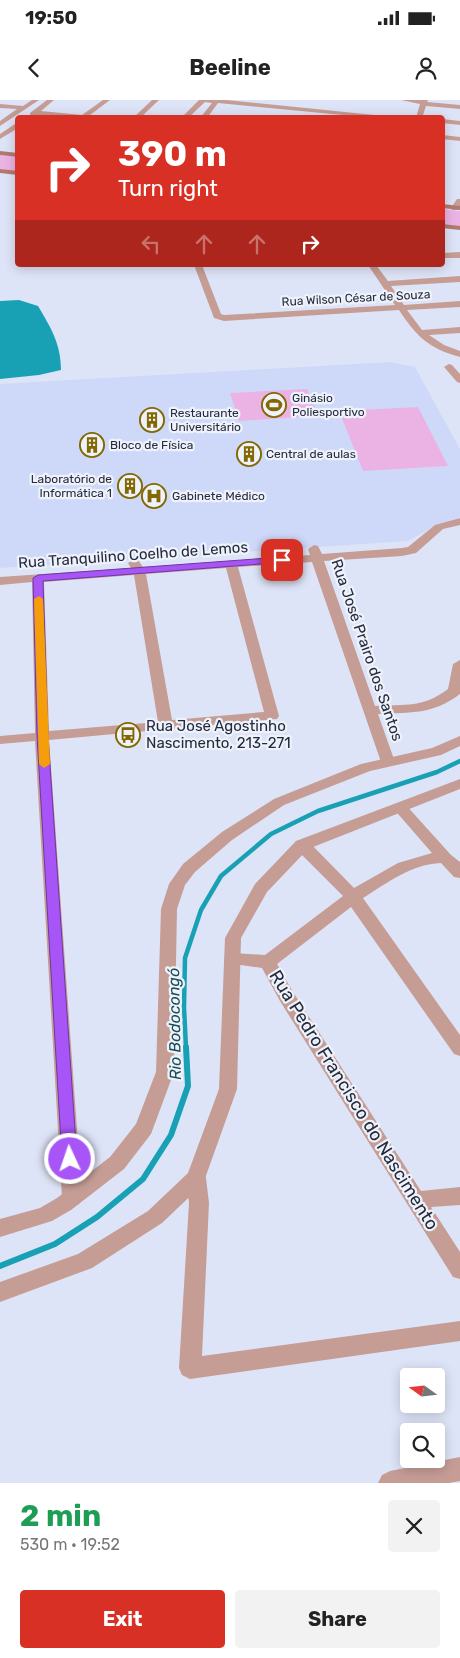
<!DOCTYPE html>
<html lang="en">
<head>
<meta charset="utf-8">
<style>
	body { margin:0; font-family:Rubik,sans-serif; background:#f2f2f2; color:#222; height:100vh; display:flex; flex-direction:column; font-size:19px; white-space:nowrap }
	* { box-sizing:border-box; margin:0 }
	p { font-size:16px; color:#767676 }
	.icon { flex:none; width:28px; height:28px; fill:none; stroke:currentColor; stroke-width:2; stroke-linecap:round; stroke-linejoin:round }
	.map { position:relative; height:1383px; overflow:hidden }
	.sheet { display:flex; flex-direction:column; background:#fff; flex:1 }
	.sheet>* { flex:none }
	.top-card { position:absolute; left:15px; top:15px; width:430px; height:152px; border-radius:5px; box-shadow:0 2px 12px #0003; background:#d93025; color:#fff; overflow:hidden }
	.needle { width:32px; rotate:285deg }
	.controls { position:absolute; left:400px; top:1268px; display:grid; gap:10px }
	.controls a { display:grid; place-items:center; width:45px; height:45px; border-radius:5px; background:#fff; box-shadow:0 2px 12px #0003; font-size:25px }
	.pin { position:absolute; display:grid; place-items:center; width:42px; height:42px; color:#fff; margin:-21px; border-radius:10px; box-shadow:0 2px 8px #0006 }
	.me { position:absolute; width:55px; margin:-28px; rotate:357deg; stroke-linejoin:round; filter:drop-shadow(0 0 4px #0008) }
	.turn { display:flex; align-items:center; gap:18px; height:105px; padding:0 20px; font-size:22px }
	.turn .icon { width:65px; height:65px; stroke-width:2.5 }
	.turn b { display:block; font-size:35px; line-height:42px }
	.lanes { display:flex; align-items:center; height:48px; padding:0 20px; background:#0003; justify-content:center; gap:25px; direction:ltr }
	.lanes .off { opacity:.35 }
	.round { display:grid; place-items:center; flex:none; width:52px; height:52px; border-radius:5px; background:#f2f2f2 }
	.summary { display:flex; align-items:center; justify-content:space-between; height:85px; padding:0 20px }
	h1 { font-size:30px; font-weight:700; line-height:38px; color:#1e9e55 }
	.primary-button { display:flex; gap:10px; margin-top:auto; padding:10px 20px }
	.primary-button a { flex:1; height:58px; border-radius:5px; background:#d93025; color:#fff; font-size:20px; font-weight:700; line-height:58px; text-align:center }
	.primary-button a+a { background:#f2f2f2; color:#222 }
	.status { display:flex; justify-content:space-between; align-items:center; height:35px; padding:0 25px; background:#fff; direction:ltr }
	.status svg { height:14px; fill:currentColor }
	header { display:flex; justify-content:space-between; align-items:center; height:65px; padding:0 20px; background:#fff; font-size:22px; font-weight:700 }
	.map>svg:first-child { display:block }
	.built { fill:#ced9f9 }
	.green { fill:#ebb3e4 }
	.water { fill:#18a1b5 }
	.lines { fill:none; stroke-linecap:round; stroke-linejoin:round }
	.stream-far1 { stroke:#18a1b5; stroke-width:4.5 }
	.stream { stroke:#18a1b5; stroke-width:6 }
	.minor { fill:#c59d95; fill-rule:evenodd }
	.tertiary { fill:#c59d95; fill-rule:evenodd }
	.secondary { fill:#b2796f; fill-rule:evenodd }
	.route { fill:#a855f7; stroke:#6d37a1 }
	.slow { fill:#f59e0b }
	.labels { text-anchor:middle; stroke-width:4.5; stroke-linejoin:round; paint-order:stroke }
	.far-street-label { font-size:12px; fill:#252a3c; stroke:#eef2fb }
	.far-poi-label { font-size:12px; fill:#252a3c; stroke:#eef2fb; text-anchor:start }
	.street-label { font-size:15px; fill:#252a3c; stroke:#eef2fb }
	.poi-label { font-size:15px; fill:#252a3c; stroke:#eef2fb; text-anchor:start }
	.water-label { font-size:16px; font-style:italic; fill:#194d56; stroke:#eef2fb }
	.near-street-label { font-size:18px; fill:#252a3c; stroke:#eef2fb }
</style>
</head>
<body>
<div class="status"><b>19:50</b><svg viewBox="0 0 49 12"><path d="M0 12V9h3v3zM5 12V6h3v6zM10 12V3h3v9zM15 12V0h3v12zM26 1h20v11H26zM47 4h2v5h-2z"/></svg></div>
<header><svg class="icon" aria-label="back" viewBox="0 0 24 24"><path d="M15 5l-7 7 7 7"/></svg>Beeline<svg class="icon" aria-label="person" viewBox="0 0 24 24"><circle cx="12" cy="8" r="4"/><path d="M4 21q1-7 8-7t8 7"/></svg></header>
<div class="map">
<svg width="460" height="1383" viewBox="0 0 460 1383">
	<rect width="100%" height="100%" fill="#dee4f7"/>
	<path class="built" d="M 390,262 L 415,267 L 460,349 L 460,417 L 433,427 L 408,441 L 0,468 L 0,284 Z"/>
	<g class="green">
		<path d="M 0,55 L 17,57 L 17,72 L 0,70 Z"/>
		<path d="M 442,109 L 460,111 L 460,128 L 443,126 Z"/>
		<path d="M 307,289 L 319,316 L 239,321 L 230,293 Z"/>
		<path d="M 418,307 L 448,366 L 363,371 L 339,311 Z"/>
	</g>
	<path class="water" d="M 19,200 L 38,206 C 51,228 61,244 61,270 L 39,275 L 0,279 L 0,201 Z"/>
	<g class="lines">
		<path class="stream-far1" d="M 186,948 L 184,907 L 185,858 L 201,810 L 221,776 L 271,734 L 318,711 L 437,672 L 460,661"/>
		<path class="stream" d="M 0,1166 L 55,1144 L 97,1117 L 143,1079 L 171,1035 L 188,986 L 186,947"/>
		<g class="minor">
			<path d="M 32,0 L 39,0 L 0,26 L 0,21 L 17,9 L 0,8 L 0,4 L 23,6 Z"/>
			<path d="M 47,0 L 54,0 L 41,11 L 82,15 L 103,0 L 110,0 L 90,15 L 100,18 C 77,18 52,16 30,15 L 30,13 Z"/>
			<path d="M 152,0 L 159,0 L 140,18 L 133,18 Z"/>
			<path d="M 199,0 L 226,0 L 404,18 L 374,18 L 218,3 L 207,18 L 200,18 L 212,3 L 205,2 L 188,18 L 181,18 Z"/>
			<path d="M 401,0 L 428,0 L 427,2 L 460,5 L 460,9 L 426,6 L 422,18 L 416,18 L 420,4 Z"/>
			<path d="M 442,19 L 460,21 L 460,25 L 442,23 Z"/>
			<path d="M 18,22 L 18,28 L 0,39 L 0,34 Z"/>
			<path d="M 442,35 L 460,37 L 460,41 L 442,39 Z"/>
			<path d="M 457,99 L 460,99 L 460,106 L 458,110 L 452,110 L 451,108 Z"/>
			<path d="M 460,152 L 460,158 L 442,158 L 442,153 Z"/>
			<path d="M 194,165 L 202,165 L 221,214 L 224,215 L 395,205 L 368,165 L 376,165 L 388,181 L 460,176 L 460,182 L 391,186 L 404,205 L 460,201 L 460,207 L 407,210 L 422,230 L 460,227 L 460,233 L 429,235 L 444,245 L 460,251 L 460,257 C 428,248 417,237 399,210 L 224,221 L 214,218 Z"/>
			<path d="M 449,264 L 452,265 L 460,274 L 460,283 L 457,282 L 444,267 Z"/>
			<path d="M 460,418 L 460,425 L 443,429 L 416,453 L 402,456 L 324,461 L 375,606 C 406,604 423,608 448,589 L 453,564 L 460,560 L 460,594 C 432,615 412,612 378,614 L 395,662 L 393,665 L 383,665 L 381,662 L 312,462 L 238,467 L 279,616 L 277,619 L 49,640 L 82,1098 L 79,1104 L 72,1107 L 65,1104 L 62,1098 L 35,641 L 0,644 L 0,636 L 35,633 L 32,482 L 0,485 L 0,477 L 131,468 L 128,463 L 134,459 L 138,460 L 143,467 L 310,455 L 308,449 L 314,445 L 318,446 L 322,454 L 402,448 L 408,447 L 435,425 ZM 226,468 L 264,612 L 172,620 L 146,474 ZM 134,475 L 158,622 L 49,631 L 44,482 Z"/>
			<path d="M 400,702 L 405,704 L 451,755 L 460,762 L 460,778 L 454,777 L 441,763 C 412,764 387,783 363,798 L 460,935 L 460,956 L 454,954 L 351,807 L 277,864 L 293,892 L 421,1091 L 460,1087 L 460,1105 L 431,1107 L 460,1152 L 460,1179 L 453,1177 L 280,901 L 262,868 L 227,863 L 224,859 L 227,855 L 233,853 L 265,855 L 343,796 L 296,749 L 294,745 L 296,741 L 302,740 L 308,741 L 354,788 L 398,763 L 432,753 L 392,707 L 395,704 Z"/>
			<path d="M 196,1070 L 203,1072 L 206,1078 L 209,1103 L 202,1256 L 460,1221 L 460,1241 L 190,1279 L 182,1275 L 179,1268 L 189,1103 L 186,1078 L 189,1072 Z"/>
			<path d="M 460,1357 L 460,1381 L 449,1383 L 378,1383 L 382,1375 L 390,1371 Z"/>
		</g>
		<g class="tertiary">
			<path d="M 460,636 L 460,646 L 441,655 L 370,671 L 284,705 L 232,740 L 195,772 L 185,785 L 177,809 L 174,972 L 151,1034 L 124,1069 L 71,1110 L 52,1121 L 0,1137 L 0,1119 L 40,1108 L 57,1098 L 110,1057 L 136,1024 L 156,972 L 161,809 L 169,784 L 183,764 L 222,732 L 274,699 L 361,664 L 432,648 Z"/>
			<path d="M 460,679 L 460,689 L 308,749 L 267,792 L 241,838 L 237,989 L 203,1084 L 162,1123 L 92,1168 L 0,1202 L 0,1182 L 78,1154 L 148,1111 L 188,1073 L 219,989 L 225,838 L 255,784 L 296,741 Z"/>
		</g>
		<g class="secondary">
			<path d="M 0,51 L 18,53 L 18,57 L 0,55 Z"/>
			<path d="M 0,69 L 18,71 L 18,75 L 0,73 Z"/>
			<path d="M 442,104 L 460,106 L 460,110 L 442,108 Z"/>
			<path d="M 442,124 L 460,126 L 460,130 L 442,128 Z"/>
		</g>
	</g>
	<path class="route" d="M 282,457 L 287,460 L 286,462 L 43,481 L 48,636 L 77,1059 L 75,1064 L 70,1065 L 65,1064 L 62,1059 L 37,636 L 33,478 L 38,475 Z"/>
	<path class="slow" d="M 39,496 L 43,499 L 50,664 L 44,668 L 39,664 L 34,499 Z"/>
	<defs>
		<symbol id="stadium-ring" viewBox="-11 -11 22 22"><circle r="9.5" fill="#eef2fb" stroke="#836700" stroke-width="1.5"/><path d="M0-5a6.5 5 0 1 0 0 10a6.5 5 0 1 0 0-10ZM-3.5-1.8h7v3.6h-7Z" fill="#836700"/></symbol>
		<symbol id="building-ring" viewBox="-11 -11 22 22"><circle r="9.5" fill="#eef2fb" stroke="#836700" stroke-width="1.5"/><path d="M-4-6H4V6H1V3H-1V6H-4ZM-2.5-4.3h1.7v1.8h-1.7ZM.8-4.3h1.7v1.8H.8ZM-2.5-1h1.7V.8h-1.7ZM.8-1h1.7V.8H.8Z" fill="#836700"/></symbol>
		<symbol id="hospital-ring" viewBox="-11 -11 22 22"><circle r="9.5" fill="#eef2fb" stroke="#836700" stroke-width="1.5"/><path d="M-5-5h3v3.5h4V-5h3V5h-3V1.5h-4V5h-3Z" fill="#836700"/></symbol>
		<symbol id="bus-ring" viewBox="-11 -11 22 22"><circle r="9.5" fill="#eef2fb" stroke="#836700" stroke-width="1.5"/><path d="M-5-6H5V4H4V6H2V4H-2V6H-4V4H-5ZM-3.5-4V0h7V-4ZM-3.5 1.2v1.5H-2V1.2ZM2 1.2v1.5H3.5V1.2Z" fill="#836700"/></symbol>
	</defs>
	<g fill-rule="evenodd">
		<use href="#stadium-ring" x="260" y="291" width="28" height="28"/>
		<use href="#building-ring" x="138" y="306" width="28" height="28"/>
		<use href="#building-ring" x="78" y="331" width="28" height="28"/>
		<use href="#building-ring" x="235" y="340" width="28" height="28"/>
		<use href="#building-ring" x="116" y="372" width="28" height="28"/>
		<use href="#hospital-ring" x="140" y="382" width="28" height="28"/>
		<use href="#bus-ring" x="114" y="621" width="28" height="28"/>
	</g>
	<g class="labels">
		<g class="far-street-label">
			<text transform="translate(356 198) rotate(-3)" y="4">Rua Wilson César de Souza</text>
		</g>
		<g class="far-poi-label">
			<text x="292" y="302">Ginásio<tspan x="292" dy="14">Poliesportivo</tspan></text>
			<text x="170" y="317">Restaurante<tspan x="170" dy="14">Universitário</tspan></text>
			<text x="110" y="349">Bloco de Física</text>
			<text x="266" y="358">Central de aulas</text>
			<text x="112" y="383" text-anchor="end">Laboratório de<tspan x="112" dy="14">Informática 1</tspan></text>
			<text x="172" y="400">Gabinete Médico</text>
		</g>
		<g class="street-label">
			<text transform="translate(133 455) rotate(-4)" y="5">Rua Tranquilino Coelho de Lemos</text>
			<text transform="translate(367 550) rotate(71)" y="5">Rua José Prairo dos Santos</text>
		</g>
		<g class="poi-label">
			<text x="146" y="631">Rua José Agostinho<tspan x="146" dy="17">Nascimento, 213-271</tspan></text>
		</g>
		<g class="water-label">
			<text transform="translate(174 924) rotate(-91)" y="6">Rio Bodocongó</text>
		</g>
		<g class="near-street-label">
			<text transform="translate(354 1000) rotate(58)" y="6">Rua Pedro Francisco do Nascimento</text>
		</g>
	</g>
</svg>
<div class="controls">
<a><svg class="needle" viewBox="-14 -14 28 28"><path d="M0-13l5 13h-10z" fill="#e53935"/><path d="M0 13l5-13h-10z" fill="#767676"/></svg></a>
<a><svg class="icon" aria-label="search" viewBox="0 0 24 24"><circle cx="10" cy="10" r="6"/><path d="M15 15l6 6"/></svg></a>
</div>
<div class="pin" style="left:282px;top:460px;background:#d93025"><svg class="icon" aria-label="arrive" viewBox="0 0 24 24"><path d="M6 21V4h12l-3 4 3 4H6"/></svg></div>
<svg class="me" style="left:70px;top:1059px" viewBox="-20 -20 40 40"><circle r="17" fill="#a855f7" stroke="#fff" stroke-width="3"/><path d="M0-11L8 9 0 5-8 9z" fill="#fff"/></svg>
<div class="top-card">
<div class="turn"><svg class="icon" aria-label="right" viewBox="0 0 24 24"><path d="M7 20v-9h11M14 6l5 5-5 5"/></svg><div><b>390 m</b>Turn right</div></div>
<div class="lanes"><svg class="icon off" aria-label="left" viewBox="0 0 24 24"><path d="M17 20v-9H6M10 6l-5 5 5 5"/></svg><svg class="icon off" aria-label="ahead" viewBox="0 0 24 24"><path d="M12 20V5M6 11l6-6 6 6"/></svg><svg class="icon off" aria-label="ahead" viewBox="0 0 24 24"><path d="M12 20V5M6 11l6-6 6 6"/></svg><svg class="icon" aria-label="right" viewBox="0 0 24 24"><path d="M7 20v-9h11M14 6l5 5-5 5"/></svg></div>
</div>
</div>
<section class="sheet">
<div class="summary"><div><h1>2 min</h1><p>530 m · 19:52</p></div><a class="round"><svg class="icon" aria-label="close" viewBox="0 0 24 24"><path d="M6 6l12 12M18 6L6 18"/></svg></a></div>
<div class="primary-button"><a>Exit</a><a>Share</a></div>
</section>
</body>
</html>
